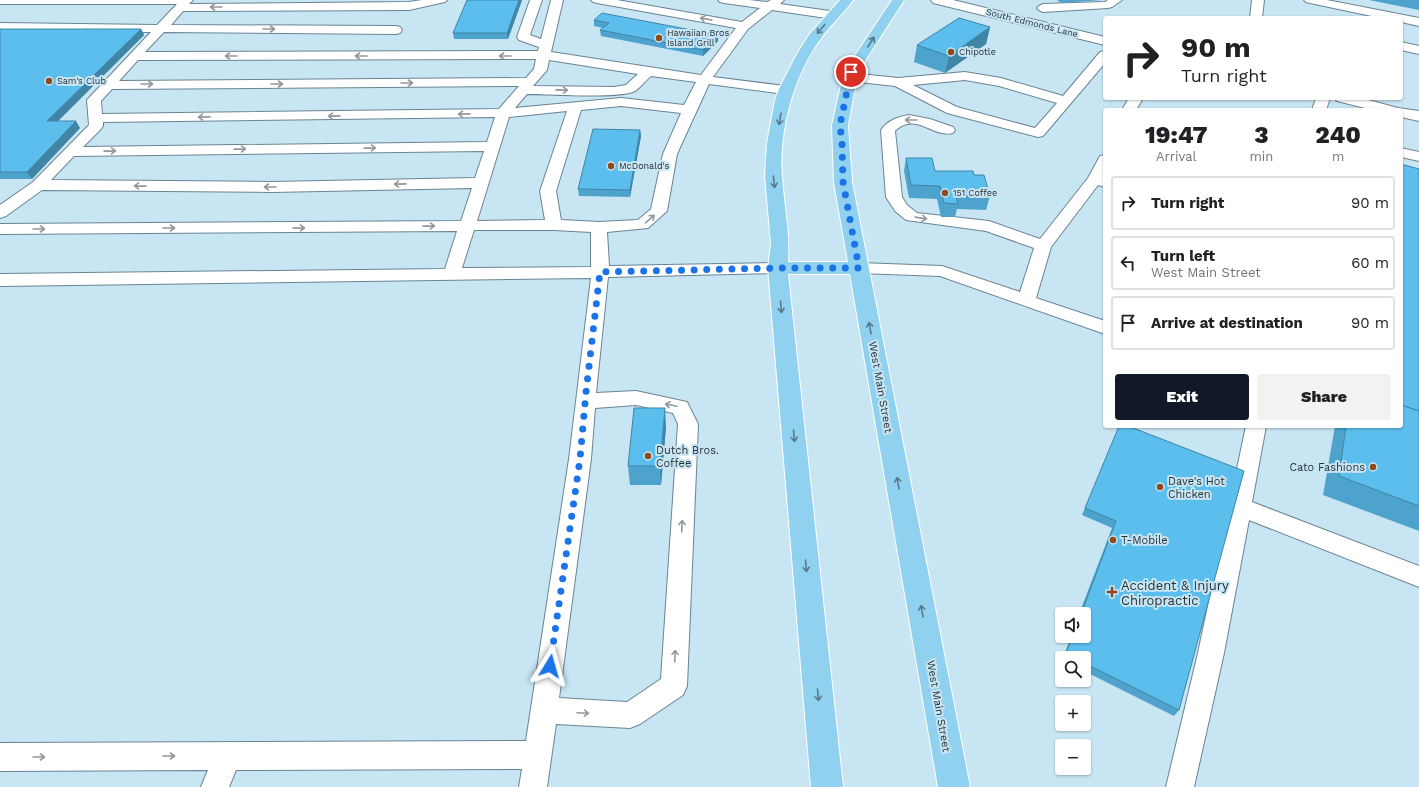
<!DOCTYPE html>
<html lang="en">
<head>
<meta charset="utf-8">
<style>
	body { margin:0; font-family:"Work Sans",sans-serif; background:#f2f2f2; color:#202124; height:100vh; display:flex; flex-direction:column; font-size:15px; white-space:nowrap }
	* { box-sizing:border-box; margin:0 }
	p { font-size:13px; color:#757577 }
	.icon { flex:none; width:22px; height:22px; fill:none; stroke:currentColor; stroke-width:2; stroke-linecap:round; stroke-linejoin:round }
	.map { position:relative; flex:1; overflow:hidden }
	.drawer { position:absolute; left:1103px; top:108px; width:300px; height:320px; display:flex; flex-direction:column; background:#fff; border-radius:4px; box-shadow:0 1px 3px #0004 }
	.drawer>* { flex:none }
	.hud { position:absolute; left:1103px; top:16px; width:300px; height:84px; border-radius:4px; box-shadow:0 1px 3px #0004; background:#fff; color:#202124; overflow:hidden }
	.buttons { position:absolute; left:1055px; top:607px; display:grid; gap:8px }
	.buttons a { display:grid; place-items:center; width:36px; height:36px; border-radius:4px; background:#fff; box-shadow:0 1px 3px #0004; font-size:20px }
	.pin { position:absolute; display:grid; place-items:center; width:34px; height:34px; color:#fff; margin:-17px; border:2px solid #fff; border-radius:50%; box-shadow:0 1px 4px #0007 }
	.me { position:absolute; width:44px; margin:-22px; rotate:8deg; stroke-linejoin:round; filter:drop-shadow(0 0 3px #0008) }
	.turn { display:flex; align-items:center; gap:14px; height:84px; padding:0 12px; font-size:18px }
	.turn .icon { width:52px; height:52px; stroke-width:2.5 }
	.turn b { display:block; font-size:28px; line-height:34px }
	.eta { display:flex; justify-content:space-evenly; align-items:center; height:68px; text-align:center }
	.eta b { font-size:24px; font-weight:800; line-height:28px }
	.button { display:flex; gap:8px; margin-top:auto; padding:8px 12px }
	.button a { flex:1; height:46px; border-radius:4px; background:#111827; color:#fff; font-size:16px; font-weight:800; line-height:46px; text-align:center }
	.button a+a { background:#f2f2f2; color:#202124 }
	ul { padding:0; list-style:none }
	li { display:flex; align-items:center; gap:12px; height:54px; margin:0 8px 6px; padding:0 4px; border:2px solid #e0e0e0; border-radius:4px }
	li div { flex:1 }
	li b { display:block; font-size:15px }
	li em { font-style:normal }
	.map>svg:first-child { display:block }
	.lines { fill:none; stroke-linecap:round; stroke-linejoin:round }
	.lane-casing { stroke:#6a8492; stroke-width:2 }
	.secondary-casing { stroke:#6a8492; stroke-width:2 }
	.primary-casing { stroke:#fff; stroke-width:2 }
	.lane { fill:#fff; fill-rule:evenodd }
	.secondary { fill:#fff; fill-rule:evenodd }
	.primary { fill:#90d1ef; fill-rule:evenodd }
	.wall { fill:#4ea3cc }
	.shaded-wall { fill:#4085a6 }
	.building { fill:#5bbeed; stroke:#4085a6 }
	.oneway { stroke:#93989c }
	.oneway2 { stroke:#567a8a }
	.route { stroke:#1a73e8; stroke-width:7; stroke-dasharray:0 12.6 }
	.poi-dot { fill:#8e4a1c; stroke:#c8e5f4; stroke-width:1.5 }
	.labels { text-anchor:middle; stroke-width:4; stroke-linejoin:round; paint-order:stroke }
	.far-street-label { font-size:9px; fill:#273238; stroke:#c8e5f4 }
	.far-poi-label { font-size:9px; fill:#273238; stroke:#c8e5f4; text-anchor:start }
	.street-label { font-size:11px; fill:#273238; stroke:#c8e5f4 }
	.poi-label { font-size:11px; fill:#273238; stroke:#c8e5f4; text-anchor:start }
	.near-poi-label { font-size:13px; fill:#273238; stroke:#c8e5f4; text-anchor:start }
</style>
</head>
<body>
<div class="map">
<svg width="1419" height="787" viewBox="0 0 1419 787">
	<rect width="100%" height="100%" fill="#c8e5f4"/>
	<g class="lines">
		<defs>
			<g id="lane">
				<path d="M 0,0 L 193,0 L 189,4 L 409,2 L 422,0 L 447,0 L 445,2 L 409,10 L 183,11 L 171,25 L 396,26 L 400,27 L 402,30 L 400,33 L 396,34 L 164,32 L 145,52 L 538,51 L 539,47 L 519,40 L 517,37 L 530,0 L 542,0 L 530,35 L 541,39 L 551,0 L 563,0 L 551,52 L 701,75 L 736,28 L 597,3 L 593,2 L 591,0 L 617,0 L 742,22 L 760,8 L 724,3 L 720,2 L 718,0 L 749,0 L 767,2 L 771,0 L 784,0 L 780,4 L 837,12 L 839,15 L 837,18 L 833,19 L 772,10 L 748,29 L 713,77 L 785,86 L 790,87 L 792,90 L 790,93 L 785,94 L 709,84 L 677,154 L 667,211 L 648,228 L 607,232 L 609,266 L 778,263 L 784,264 L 787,268 L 784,272 L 778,273 L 608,277 L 596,393 L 636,391 L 687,402 L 698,424 L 687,686 L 683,695 L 640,724 L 630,728 L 556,724 L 547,787 L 519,787 L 522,769 L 236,770 L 229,787 L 201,787 L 208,770 L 0,771 L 0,743 L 526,741 L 569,459 L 591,278 L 0,286 L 0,274 L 445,269 L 457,231 L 0,234 L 0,224 L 461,221 L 472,188 L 272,192 L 42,190 L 6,216 L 0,218 L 0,205 L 33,182 L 89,125 L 87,100 L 151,32 L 0,31 L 0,23 L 157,25 L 177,4 L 0,4 ZM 536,59 L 534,69 L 526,78 L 119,81 L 138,60 ZM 549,60 L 638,74 L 626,85 L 614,87 L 533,86 L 547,70 ZM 651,76 L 696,82 L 684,105 L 621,98 L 515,108 L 527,94 C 547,94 620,99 635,91 C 641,87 646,80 651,76 ZM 519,86 L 499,109 L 102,114 L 101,101 L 112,89 ZM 621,106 L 681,113 L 663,154 L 651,209 L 638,220 L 599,222 L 561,220 L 556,191 L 581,110 ZM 567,111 L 540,191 L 545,220 L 477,221 L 509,117 ZM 495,117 L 487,142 L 83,147 L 101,129 L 103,126 L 103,122 ZM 484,151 L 475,178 L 272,182 L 51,180 L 74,156 ZM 474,230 L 554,230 L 591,232 L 591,267 L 462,268 ZM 636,405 L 673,413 L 678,424 L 661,679 L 627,702 L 559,698 L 591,459 L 595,408 Z"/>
				<path d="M 1108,0 L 1122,0 L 1112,7 L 1108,8 L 1043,12 L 1039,10 L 1037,8 L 1039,6 L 1043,4 L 1105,2 Z"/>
				<path d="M 1252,0 L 1264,0 L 1262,18 L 1250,18 Z"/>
				<path d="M 1304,0 L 1327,0 L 1419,18 L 1419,26 L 1401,22 L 1401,18 L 1381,18 L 1310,3 L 1306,2 Z"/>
				<path d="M 1401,42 L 1419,46 L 1419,54 L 1401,50 Z"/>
				<path d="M 1105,51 L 1105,63 L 1043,136 L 1038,137 L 947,113 L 895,86 L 850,81 L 845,80 L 843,77 L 845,74 L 850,73 L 898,78 L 965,72 L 1001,78 L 1063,96 L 1100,52 ZM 965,80 L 999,86 L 1057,103 L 1035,128 L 957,107 L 913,85 Z"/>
				<path d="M 1129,98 L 1143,98 L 1136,110 L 1122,110 Z"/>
				<path d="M 1316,98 L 1330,98 L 1326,110 L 1312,110 Z"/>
				<path d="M 909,115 L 930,119 L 953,127 L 955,130 L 953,133 C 932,138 916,111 895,131 L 902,197 L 907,205 L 917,213 L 989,221 L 1040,239 L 1088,178 L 1100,156 L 1105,155 L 1105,187 L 1098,185 L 1051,247 L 1036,298 L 1105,321 L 1105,334 L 940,276 L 859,273 L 853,272 L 850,268 L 853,264 L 859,263 L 942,266 L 1020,292 L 1034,248 L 986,231 L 906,220 L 895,211 L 886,197 L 881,130 C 888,120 898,117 909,115 Z"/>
				<path d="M 1401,148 L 1419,152 L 1419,161 L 1401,157 Z"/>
				<path d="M 1246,426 L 1266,426 L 1252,502 L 1419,566 L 1419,587 L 1249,520 L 1224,653 L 1194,787 L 1166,787 L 1198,653 Z"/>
			</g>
			<g id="secondary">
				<path d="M 931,0 L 953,0 L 1105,37 L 1105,45 L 933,3 Z"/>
				<path d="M 1334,98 L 1361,98 L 1398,108 L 1419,111 L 1419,121 L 1401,117 L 1401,110 L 1373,110 L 1337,101 Z"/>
			</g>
			<path id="primary" d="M 840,0 L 853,0 C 844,13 831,24 822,37 C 794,73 778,132 782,177 C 784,206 790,233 788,262 L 848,262 L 834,182 L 832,125 L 844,72 L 892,0 L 904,0 L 858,72 L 848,125 L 852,182 L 970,787 L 938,787 L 850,274 L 788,274 L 843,787 L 811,787 L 768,268 L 771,244 L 765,176 L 767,143 L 775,100 L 779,89 L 797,54 L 809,35 Z"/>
		</defs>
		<use href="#lane" class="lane-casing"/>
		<use href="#secondary" class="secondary-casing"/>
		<use href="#primary" class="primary-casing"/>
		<use href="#lane" class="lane"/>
		<use href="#secondary" class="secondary"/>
		<use href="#primary" class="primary"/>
	</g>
	<g class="wall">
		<path d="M 522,0 L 508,39 L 454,39 L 453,33 Z"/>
		<path d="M 1057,0 L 1103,0 L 1061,3 Z"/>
		<path d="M 1369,0 L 1419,0 L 1419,10 Z"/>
		<path d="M 594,20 L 718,35 L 718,41 L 703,56 L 601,36 L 600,30 L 603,28 L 594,26 Z"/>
		<path d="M 990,27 L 986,44 L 945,73 L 914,62 L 917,45 Z"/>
		<path d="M 0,29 L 141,29 L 144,35 L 58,121 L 80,128 L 32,179 L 0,179 Z"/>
		<path d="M 640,130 L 641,136 L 630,197 L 579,196 L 578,189 Z"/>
		<path d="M 906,158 L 935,171 L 974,175 L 990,196 L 986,210 L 957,209 L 955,217 L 941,217 L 937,199 L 909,198 L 904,171 Z"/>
		<path d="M 1419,169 L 1419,531 L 1323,495 L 1335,426 L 1401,426 Z"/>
		<path d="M 1119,426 L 1179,710 L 1174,716 L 1084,671 L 1084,658 L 1063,658 L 1071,636 L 1084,636 L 1084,614 L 1079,614 L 1112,528 L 1082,515 Z"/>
		<path d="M 666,427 L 661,485 L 630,485 L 628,466 Z"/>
	</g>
	<g class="shaded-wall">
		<path d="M 519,0 L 522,0 L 508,39 L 507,33 Z"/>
		<path d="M 990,27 L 986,44 L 945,73 L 949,56 Z"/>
		<path d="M 141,29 L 144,35 L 51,128 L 47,121 Z"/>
		<path d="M 718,35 L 718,41 L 703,56 L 703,50 Z"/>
		<path d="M 76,121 L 80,128 L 32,179 L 27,172 Z"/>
		<path d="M 640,130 L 641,136 L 630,197 L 630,190 Z"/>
		<path d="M 665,408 L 666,427 L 661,485 L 660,466 Z"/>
	</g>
	<g class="building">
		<path d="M 467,0 L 519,0 L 507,33 L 453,33 Z"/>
		<path d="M 602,13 L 718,35 L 703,50 L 600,30 L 609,23 L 594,20 Z"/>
		<path d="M 959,18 L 990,27 L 949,56 L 917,45 Z"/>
		<path d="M 0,29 L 141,29 L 47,121 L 76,121 L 27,172 L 0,172 Z"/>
		<path d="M 593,129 L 640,130 L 630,190 L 578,189 Z"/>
		<path d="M 906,158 L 932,158 L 935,171 L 973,171 L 974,175 L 984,175 L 990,196 L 956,196 L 958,204 L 944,203 L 940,186 L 911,185 Z"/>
		<path d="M 1401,164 L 1419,169 L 1419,411 L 1401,405 Z"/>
		<path d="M 1401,405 L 1419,411 L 1419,506 L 1339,476 L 1346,426 L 1401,426 Z"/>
		<path d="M 634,408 L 665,408 L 660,466 L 628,466 Z"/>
		<path d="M 1119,426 L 1128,426 L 1244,471 L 1179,710 L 1084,663 L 1084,658 L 1074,658 L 1066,654 L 1072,636 L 1084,636 L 1084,614 L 1081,614 L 1116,521 L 1085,508 Z"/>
	</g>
	<defs><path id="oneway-shaft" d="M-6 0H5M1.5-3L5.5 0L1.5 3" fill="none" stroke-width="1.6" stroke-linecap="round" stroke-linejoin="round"/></defs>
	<g class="oneway">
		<use href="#oneway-shaft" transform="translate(216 7) rotate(180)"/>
		<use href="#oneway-shaft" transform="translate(706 19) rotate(-170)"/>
		<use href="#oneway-shaft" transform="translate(269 29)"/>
		<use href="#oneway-shaft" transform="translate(231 56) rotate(-180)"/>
		<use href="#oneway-shaft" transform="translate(361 56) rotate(180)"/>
		<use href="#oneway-shaft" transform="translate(505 56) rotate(180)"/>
		<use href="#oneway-shaft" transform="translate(407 83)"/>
		<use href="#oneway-shaft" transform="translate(147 84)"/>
		<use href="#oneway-shaft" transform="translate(277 84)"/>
		<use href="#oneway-shaft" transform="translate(562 90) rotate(1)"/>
		<use href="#oneway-shaft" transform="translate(464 114) rotate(179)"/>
		<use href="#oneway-shaft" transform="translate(334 116) rotate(179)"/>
		<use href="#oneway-shaft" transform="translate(204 117) rotate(179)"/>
		<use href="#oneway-shaft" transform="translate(911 120) rotate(-180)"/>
		<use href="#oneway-shaft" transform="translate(370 148) rotate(-1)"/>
		<use href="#oneway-shaft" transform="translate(240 149) rotate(-1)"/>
		<use href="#oneway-shaft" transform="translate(110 151) rotate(-1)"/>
		<use href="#oneway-shaft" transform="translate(400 184) rotate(179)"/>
		<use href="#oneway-shaft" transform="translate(140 186) rotate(-179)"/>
		<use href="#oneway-shaft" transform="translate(270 187) rotate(-180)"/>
		<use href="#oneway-shaft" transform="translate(921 218) rotate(8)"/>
		<use href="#oneway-shaft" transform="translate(650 219) rotate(-41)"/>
		<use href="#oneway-shaft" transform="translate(429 226) rotate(-1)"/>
		<use href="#oneway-shaft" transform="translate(169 228)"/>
		<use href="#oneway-shaft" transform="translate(299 228) rotate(-1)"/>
		<use href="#oneway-shaft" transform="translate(39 229)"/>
		<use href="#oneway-shaft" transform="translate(671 405) rotate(-168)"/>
		<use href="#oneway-shaft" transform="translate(682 526) rotate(-87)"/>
		<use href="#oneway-shaft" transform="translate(675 656) rotate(-87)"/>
		<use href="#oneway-shaft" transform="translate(583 713) rotate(3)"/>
		<use href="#oneway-shaft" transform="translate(169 756)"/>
		<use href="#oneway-shaft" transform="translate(39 757)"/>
	</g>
	<g class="oneway2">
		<use href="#oneway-shaft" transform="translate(821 29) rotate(130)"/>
		<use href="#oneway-shaft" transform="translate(871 42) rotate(-57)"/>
		<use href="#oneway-shaft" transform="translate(780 119) rotate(99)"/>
		<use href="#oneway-shaft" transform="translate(774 182) rotate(84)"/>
		<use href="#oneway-shaft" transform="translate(781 307) rotate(85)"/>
		<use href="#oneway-shaft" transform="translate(870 328) rotate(-100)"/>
		<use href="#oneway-shaft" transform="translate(794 436) rotate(85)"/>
		<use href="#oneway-shaft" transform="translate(898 483) rotate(-100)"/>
		<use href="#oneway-shaft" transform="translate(806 566) rotate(85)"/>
		<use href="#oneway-shaft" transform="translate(922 611) rotate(-100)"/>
		<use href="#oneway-shaft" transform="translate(818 695) rotate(85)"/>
	</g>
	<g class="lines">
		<path class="route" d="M 550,666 L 580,459 L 586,392 L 600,272 L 778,268 L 859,268 L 843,182 L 842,142 L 840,125 L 851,72"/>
	</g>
	<g class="poi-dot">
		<circle cx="659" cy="38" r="4"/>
		<circle cx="951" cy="52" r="4"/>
		<circle cx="49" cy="81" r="4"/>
		<circle cx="611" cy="166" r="4"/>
		<circle cx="945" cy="193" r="4"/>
		<circle cx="648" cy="456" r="4"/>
		<circle cx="1373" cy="467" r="4"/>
		<circle cx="1160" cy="487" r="4"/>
		<circle cx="1113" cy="540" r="4"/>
		<path d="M1110 586h4v4h4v4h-4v4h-4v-4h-4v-4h4z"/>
	</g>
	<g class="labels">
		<g class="far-street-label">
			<text transform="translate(1032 23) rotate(14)" y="3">South Edmonds Lane</text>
		</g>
		<g class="far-poi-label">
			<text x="667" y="36">Hawaiian Bros<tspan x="667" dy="10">Island Grill</tspan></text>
			<text x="959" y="55">Chipotle</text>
			<text x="57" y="84">Sam's Club</text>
			<text x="619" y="169">McDonald's</text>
			<text x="953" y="196">151 Coffee</text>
		</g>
		<g class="street-label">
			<text transform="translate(881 387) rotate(80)" y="4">West Main Street</text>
			<text transform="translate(939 706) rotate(80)" y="4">West Main Street</text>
		</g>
		<g class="poi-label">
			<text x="656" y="454">Dutch Bros.<tspan x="656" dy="13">Coffee</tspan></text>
			<text x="1365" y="471" text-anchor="end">Cato Fashions</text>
			<text x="1168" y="485">Dave's Hot<tspan x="1168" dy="13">Chicken</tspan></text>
			<text x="1121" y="544">T-Mobile</text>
		</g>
		<g class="near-poi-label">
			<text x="1121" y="590">Accident &amp; Injury<tspan x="1121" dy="15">Chiropractic</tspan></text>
		</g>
	</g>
</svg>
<div class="buttons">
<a><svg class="icon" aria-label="sound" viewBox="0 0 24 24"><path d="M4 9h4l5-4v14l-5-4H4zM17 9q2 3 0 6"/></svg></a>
<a><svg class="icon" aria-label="search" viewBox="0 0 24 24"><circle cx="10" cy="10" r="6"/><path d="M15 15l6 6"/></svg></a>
<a>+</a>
<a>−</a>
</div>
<div class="pin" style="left:851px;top:72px;background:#d93025"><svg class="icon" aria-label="arrive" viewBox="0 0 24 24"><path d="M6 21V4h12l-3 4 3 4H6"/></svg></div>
<svg class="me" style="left:550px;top:666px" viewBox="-20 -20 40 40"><path d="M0-17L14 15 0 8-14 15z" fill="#1a73e8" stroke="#fff" stroke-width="4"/></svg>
<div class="hud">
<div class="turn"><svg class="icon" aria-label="right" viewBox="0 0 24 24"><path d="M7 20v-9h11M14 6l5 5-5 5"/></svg><div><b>90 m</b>Turn right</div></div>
</div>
<section class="drawer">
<div class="eta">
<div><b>19:47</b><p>Arrival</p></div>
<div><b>3</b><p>min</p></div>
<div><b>240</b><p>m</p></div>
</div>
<ul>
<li><svg class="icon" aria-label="right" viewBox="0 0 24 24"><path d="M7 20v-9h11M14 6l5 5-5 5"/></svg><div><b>Turn right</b></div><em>90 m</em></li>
<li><svg class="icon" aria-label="left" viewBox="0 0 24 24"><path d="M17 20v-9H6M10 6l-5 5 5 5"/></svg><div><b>Turn left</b><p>West Main Street</p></div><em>60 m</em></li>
<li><svg class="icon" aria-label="arrive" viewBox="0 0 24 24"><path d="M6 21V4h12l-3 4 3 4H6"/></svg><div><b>Arrive at destination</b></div><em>90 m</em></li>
</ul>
<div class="button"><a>Exit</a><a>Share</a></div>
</section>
</div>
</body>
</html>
